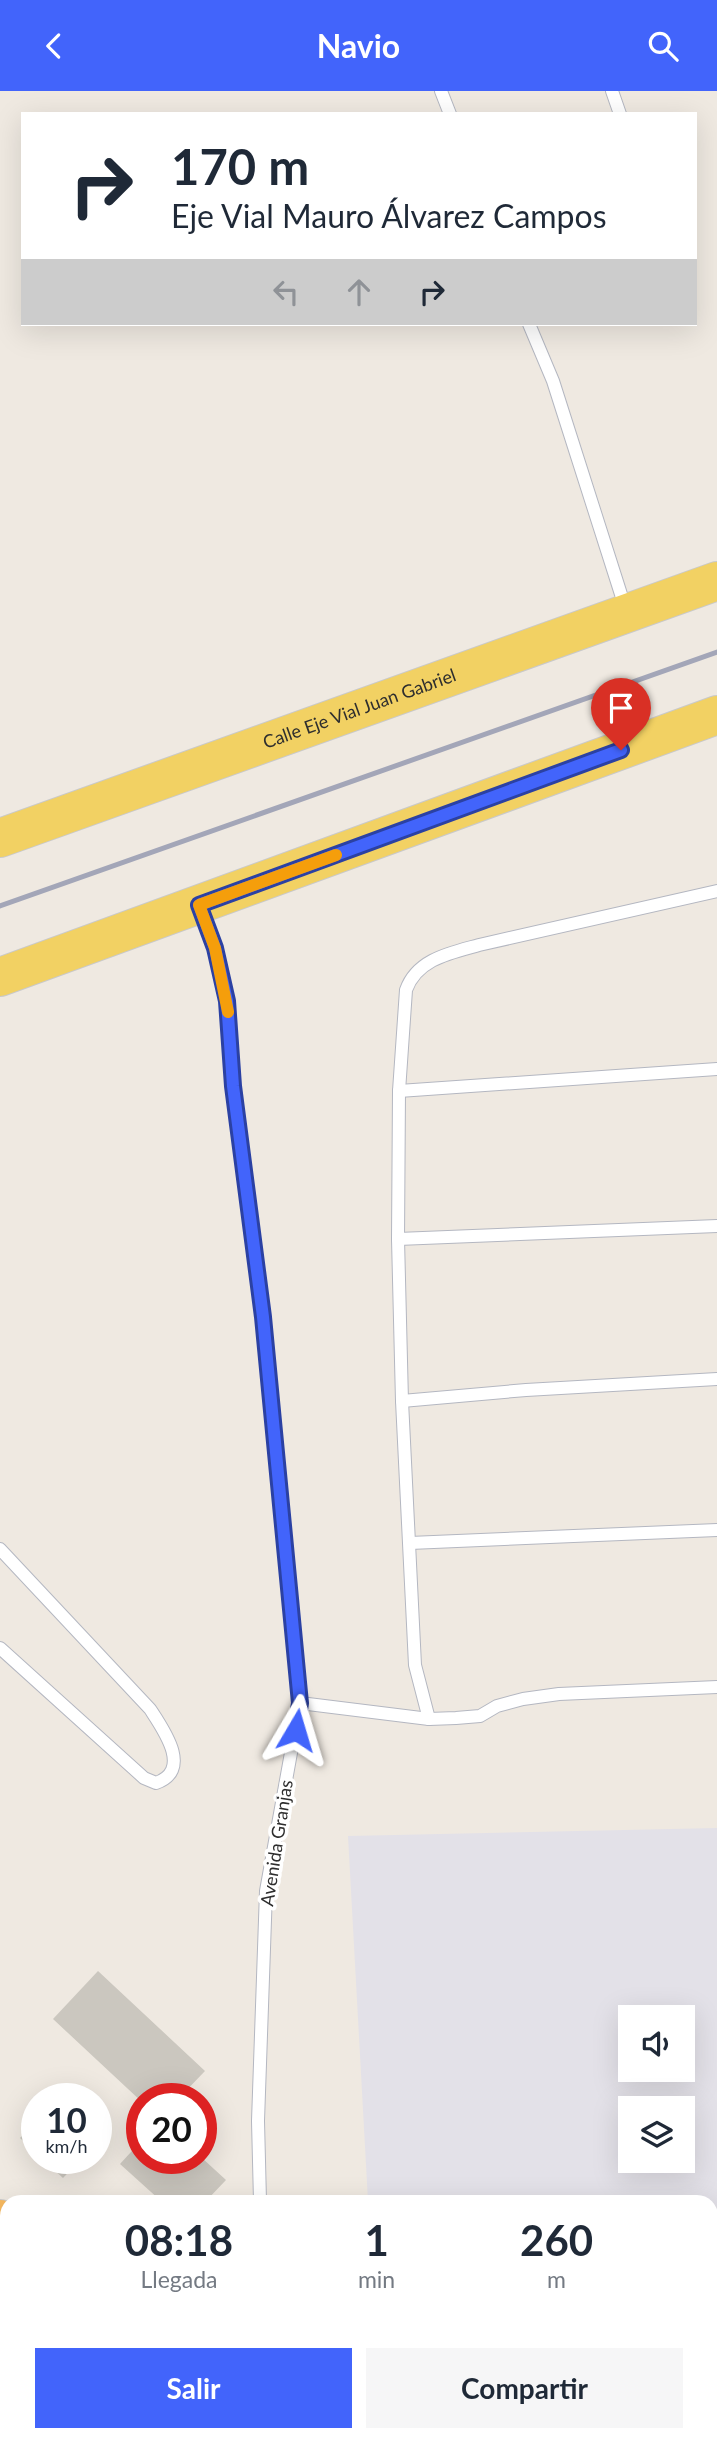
<!DOCTYPE html>
<html lang="es">
<head>
<meta charset="utf-8">
<style>
	body { margin:0; font-family:Lato,sans-serif; background:#f6f6f7; color:#1f2937; height:100vh; display:flex; flex-direction:column; font-size:26px; white-space:nowrap }
	* { box-sizing:border-box; margin:0 }
	p { font-size:23px; color:#747a83 }
	.icon { flex:none; width:38px; height:38px; fill:none; stroke:currentColor; stroke-width:2; stroke-linecap:round; stroke-linejoin:round }
	.map { position:relative; flex:1; overflow:hidden }
	.details { position:absolute; left:0px; top:2104px; width:718px; height:247px; display:flex; flex-direction:column; background:#fff; border-radius:21px 21px 0 0; box-shadow:0 7px 28px #0002 }
	.details>* { flex:none }
	.top-card { position:absolute; left:21px; top:21px; width:676px; height:214px; border-radius:0px; box-shadow:0 7px 28px #0002; background:#fff; color:#1f2937; overflow:hidden }
	.controls { position:absolute; left:618px; top:1914px; display:grid; gap:14px }
	.controls a { display:grid; place-items:center; width:77px; height:77px; border-radius:0px; background:#fff; box-shadow:0 7px 28px #0002; font-size:35px }
	.speed { position:absolute; left:21px; top:1992px; display:flex; gap:14px; font-size:35px; font-weight:700; text-align:center }
	.speed>* { display:grid; place-content:center; width:91px; height:91px; border-radius:50%; background:#fff; box-shadow:0 7px 28px #0002; line-height:1 }
	.speed small { font-size:18px; font-weight:400 }
	.speed .limit { border:10px solid #d22; background:#fff; color:#111 }
	.pin { position:absolute; display:grid; place-items:center; width:60px; height:60px; color:#fff; margin:-72px -30px; border-radius:50% 50% 50% 0; rotate:-45deg; box-shadow:0 0 7px #0007 }
	.pin .icon { rotate:45deg }
	.me { position:absolute; width:77px; margin:-38px; rotate:7deg; stroke-linejoin:round; filter:drop-shadow(0 0 5px #0008) }
	.turn { display:flex; align-items:center; gap:24px; height:147px; padding:0 35px; font-size:32px }
	.turn .icon { width:91px; height:91px; stroke-width:2.5 }
	.turn b { display:block; font-size:49px; line-height:60px }
	.lanes { display:flex; align-items:center; height:66px; padding:0 35px; background:#0003; justify-content:center; gap:35px; direction:ltr }
	.lanes .off { opacity:.35 }
	.eta { display:flex; justify-content:space-evenly; align-items:center; height:119px; text-align:center }
	.eta b { font-size:42px; font-weight:700; line-height:49px }
	.action { display:flex; gap:14px; margin-top:auto; padding:14px 35px }
	.action a { flex:1; height:80px; border-radius:0px; background:#4264fb; color:#fff; font-size:28px; font-weight:700; line-height:80px; text-align:center }
	.action a+a { background:#f6f6f7; color:#1f2937 }
	header { display:flex; justify-content:space-between; align-items:center; height:91px; padding:0 35px; background:#4264fb; color:#fff; font-size:32px; font-weight:700 }
	.map>svg:first-child { display:block }
	.industrial { fill:#e3e1e8; fill-rule:evenodd }
	.building { fill:#cbc7bf }
	.lines { fill:none; stroke-linecap:round; stroke-linejoin:round }
	.service-casing { stroke:#b4b7c1; stroke-width:14 }
	.primary-casing { stroke:#c9c9c9; stroke-width:40 }
	.trunk-casing { stroke:#c9c9c9; stroke-width:40 }
	.service { stroke:#fff; stroke-width:12 }
	.primary { stroke:#f2d163; stroke-width:38 }
	.trunk { stroke:#f8ba60; stroke-width:38 }
	.rail { stroke:#a3a6b8; stroke-width:5 }
	.route-casing { stroke:#2b41a3; stroke-width:18 }
	.route { stroke:#4264fb; stroke-width:12 }
	.slow { stroke:#f59e0b; stroke-width:12 }
	.labels { text-anchor:middle; stroke-width:7; stroke-linejoin:round; paint-order:stroke }
	.street-label { font-size:18px; fill:#2e2e2e; stroke:#fff }
</style>
</head>
<body>
<header><svg class="icon" aria-label="back" viewBox="0 0 24 24"><path d="M15 5l-7 7 7 7"/></svg>Navio<svg class="icon" aria-label="search" viewBox="0 0 24 24"><circle cx="10" cy="10" r="6"/><path d="M15 15l6 6"/></svg></header>
<div class="map">
<svg width="717" height="2350" viewBox="0 0 717 2350">
	<rect width="100%" height="100%" fill="#efe9e1"/>
	<path class="industrial" d="M 717,1737 L 717,2350 L 385,2350 L 384,2343 L 710,2343 L 710,2110 L 368,2110 L 348,1745 ZM 630,1927 L 682,1927 L 682,1979 L 630,1979 ZM 630,2018 L 682,2018 L 682,2070 L 630,2070 Z"/>
	<g class="building">
		<path d="M 98,1880 L 205,1980 L 179,2007 L 142,2007 L 142,2011 L 53,1928 Z"/>
		<path d="M 66,1999 L 74,2007 L 58,2007 Z"/>
		<path d="M 37,2029 L 37,2063 L 20,2047 Z"/>
		<path d="M 96,2029 L 108,2040 L 96,2052 Z"/>
		<path d="M 142,2049 L 142,2067 L 202,2067 L 226,2089 L 206,2110 L 161,2110 L 120,2073 Z"/>
		<path d="M 41,2067 L 82,2067 L 63,2087 Z"/>
	</g>
	<g class="lines">
		<defs>
			<g id="service">
				<path d="M 441,0 L 450,23"/>
				<path d="M 612,0 L 620,23"/>
				<path d="M 529,233 L 553,290 L 626,519"/>
				<path d="M 200,816 L 215,857 L 227,910 L 233,995 L 263,1226 L 300,1612 L 266,1800 L 258,2030 L 260,2110"/>
				<path d="M 399,1000 L 717,978"/>
				<path d="M 398,1148 L 717,1135"/>
				<path d="M 402,1310 L 526,1299 L 717,1288"/>
				<path d="M 410,1452 L 717,1439"/>
				<path d="M 0,1458 L 150,1618 C 163,1638 193,1679 156,1692 L 144,1687 L 0,1557"/>
				<path d="M 300,1612 L 429,1628 L 456,1627 L 480,1625 L 497,1615 L 523,1608 L 559,1603 L 717,1596"/>
				<path d="M 429,1628 L 415,1574 L 402,1310 L 398,1148 L 399,1000 L 406,899 C 417,868 450,862 479,854 L 717,800"/>
				<path d="M 0,2328 L 7,2335"/>
				<path d="M 16,2343 L 23,2350"/>
				<path d="M 268,2343 L 269,2350"/>
			</g>
			<g id="primary">
				<path id="s1" d="M 0,747 L 717,490"/>
				<path d="M 0,886 L 717,624"/>
			</g>
			<g id="trunk">
				<path d="M 0,2128 L 7,2135"/>
				<path d="M 0,2266 L 7,2272"/>
				<path d="M 81,2343 L 88,2350"/>
				<path d="M 224,2343 L 231,2350"/>
			</g>
		</defs>
		<use href="#service" class="service-casing"/>
		<use href="#primary" class="primary-casing"/>
		<use href="#trunk" class="trunk-casing"/>
		<use href="#service" class="service"/>
		<use href="#primary" class="primary"/>
		<use href="#trunk" class="trunk"/>
		<path class="rail" d="M 0,815 L 717,561"/>
	</g>
	<g class="lines">
		<defs>
			<path id="route" d="M 296,1639 L 300,1612 L 263,1226 L 233,995 L 227,910 L 215,857 L 199,814 L 621,659"/>
		</defs>
		<use href="#route" class="route-casing"/>
		<use href="#route" class="route"/>
		<path class="slow" d="M 228,921 L 215,857 L 199,814 L 336,764"/>
	</g>
	<g class="labels">
		<g class="street-label">
			<text dy="6" stroke="none"><textPath href="#s1" startOffset="382">Calle Eje Vial Juan Gabriel</textPath></text>
			<text transform="translate(277 1752) rotate(-81)" y="6">Avenida Granjas</text>
		</g>
	</g>
</svg>
<div class="controls">
<a><svg class="icon" aria-label="sound" viewBox="0 0 24 24"><path d="M4 9h4l5-4v14l-5-4H4zM17 9q2 3 0 6"/></svg></a>
<a><svg class="icon" aria-label="layers" viewBox="0 0 24 24"><path d="M12 4l9 5-9 5-9-5zM3 14l9 5 9-5"/></svg></a>
</div>
<div class="speed"><div>10<small>km/h</small></div><div class="limit">20</div></div>
<div class="pin" style="left:621px;top:659px;background:#d93025"><svg class="icon" aria-label="arrive" viewBox="0 0 24 24"><path d="M6 21V4h12l-3 4 3 4H6"/></svg></div>
<svg class="me" style="left:296px;top:1639px" viewBox="-20 -20 40 40"><path d="M0-17L14 15 0 8-14 15z" fill="#4264fb" stroke="#fff" stroke-width="4"/></svg>
<div class="top-card">
<div class="turn"><svg class="icon" aria-label="right" viewBox="0 0 24 24"><path d="M7 20v-9h11M14 6l5 5-5 5"/></svg><div><b>170 m</b>Eje Vial Mauro Álvarez Campos</div></div>
<div class="lanes"><svg class="icon off" aria-label="left" viewBox="0 0 24 24"><path d="M17 20v-9H6M10 6l-5 5 5 5"/></svg><svg class="icon off" aria-label="ahead" viewBox="0 0 24 24"><path d="M12 20V5M6 11l6-6 6 6"/></svg><svg class="icon" aria-label="right" viewBox="0 0 24 24"><path d="M7 20v-9h11M14 6l5 5-5 5"/></svg></div>
</div>
<section class="details">
<div class="eta">
<div><b>08:18</b><p>Llegada</p></div>
<div><b>1</b><p>min</p></div>
<div><b>260</b><p>m</p></div>
</div>
<div class="action"><a>Salir</a><a>Compartir</a></div>
</section>
</div>
</body>
</html>
